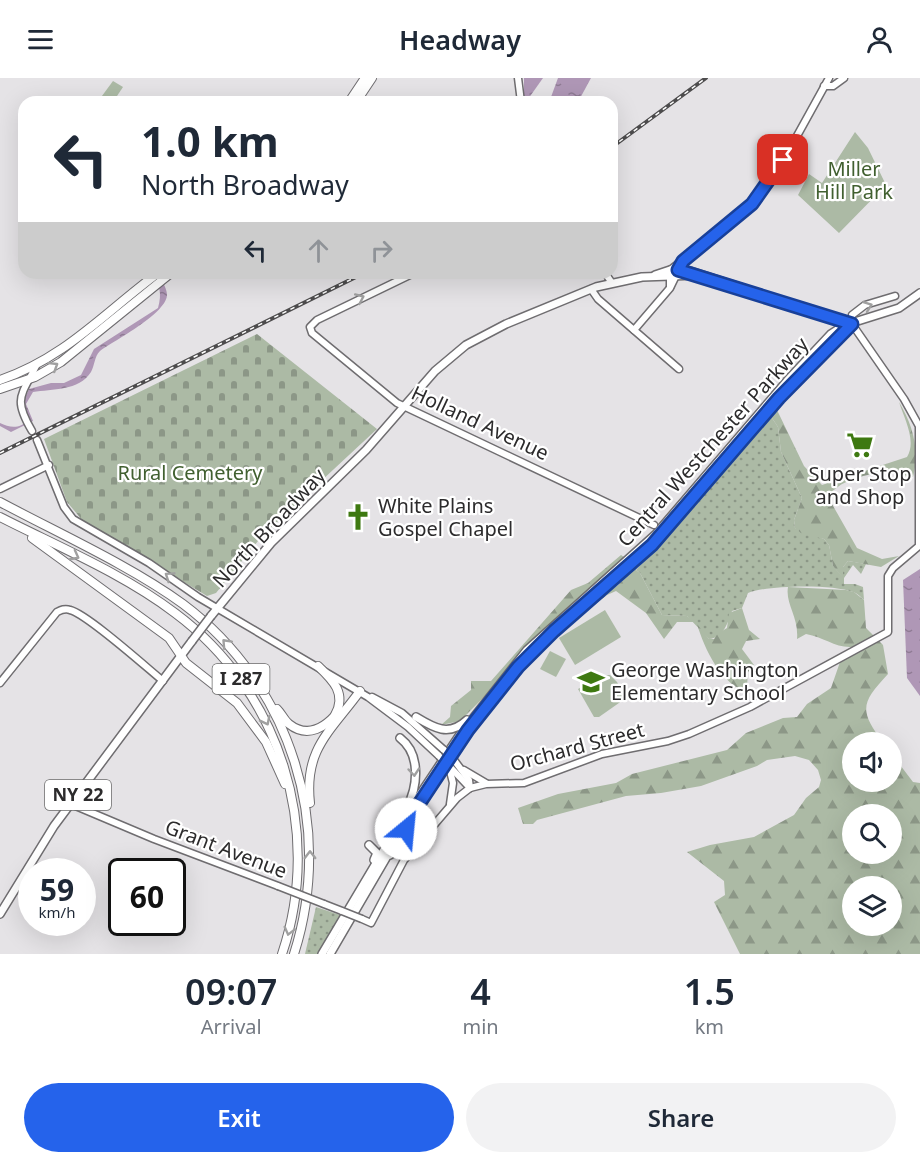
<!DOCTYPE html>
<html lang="en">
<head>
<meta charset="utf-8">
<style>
	body { margin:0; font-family:"Noto Sans",sans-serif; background:#f2f2f3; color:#1f2937; height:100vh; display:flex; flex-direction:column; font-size:22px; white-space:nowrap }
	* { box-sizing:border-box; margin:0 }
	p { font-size:20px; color:#747a83 }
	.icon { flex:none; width:33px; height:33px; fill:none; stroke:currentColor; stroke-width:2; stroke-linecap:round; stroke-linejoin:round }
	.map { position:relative; height:876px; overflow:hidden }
	.side { display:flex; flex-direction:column; background:#fff; flex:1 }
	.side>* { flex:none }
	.guide { position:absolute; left:18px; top:18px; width:600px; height:183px; border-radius:18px; box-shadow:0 6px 24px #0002; background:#fff; color:#1f2937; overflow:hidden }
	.fabs { position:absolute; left:842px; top:654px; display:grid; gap:12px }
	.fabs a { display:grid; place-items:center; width:60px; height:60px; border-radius:50%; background:#fff; box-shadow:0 6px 24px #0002; font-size:30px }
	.speed { position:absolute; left:18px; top:780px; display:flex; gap:12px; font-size:30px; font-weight:700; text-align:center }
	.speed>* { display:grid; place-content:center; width:78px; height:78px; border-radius:50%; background:#fff; box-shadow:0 6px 24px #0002; line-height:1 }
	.speed small { font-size:15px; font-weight:400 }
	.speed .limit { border:3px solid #111; border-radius:9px; background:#fff; color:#111 }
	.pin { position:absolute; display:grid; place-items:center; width:51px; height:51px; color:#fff; margin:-26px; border-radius:12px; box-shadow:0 3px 9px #0006 }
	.me { position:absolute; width:66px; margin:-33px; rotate:28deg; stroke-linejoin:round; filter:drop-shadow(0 0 4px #0008) }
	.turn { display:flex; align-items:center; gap:21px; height:126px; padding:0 24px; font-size:27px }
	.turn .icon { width:78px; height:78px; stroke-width:2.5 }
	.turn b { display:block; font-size:42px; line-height:51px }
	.lanes { display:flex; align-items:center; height:57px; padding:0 24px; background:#0003; justify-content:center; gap:30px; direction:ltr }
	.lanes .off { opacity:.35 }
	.eta { display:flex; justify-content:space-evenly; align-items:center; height:102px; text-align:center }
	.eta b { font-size:36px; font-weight:600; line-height:42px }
	.action { display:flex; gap:12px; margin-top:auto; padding:12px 24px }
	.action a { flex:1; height:69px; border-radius:36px; background:#2563eb; color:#fff; font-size:24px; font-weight:600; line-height:69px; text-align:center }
	.action a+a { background:#f2f2f3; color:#1f2937 }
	header { display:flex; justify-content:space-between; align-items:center; height:78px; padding:0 24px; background:#fff; font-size:27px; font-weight:600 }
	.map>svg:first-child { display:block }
	.grass { fill:url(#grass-dots) }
	.forest { fill:url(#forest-firs); fill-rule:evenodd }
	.cemetery { fill:url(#cemetery-stones) }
	.park { fill:#acbaa5 }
	.water { fill:url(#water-ripples) }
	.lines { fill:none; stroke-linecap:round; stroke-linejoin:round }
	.secondary-casing { stroke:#6f6d70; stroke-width:9 }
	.primary-casing { stroke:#6f6d70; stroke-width:10 }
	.highway-casing { stroke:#6f6d70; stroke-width:10 }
	.secondary { stroke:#fff; stroke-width:6 }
	.primary { stroke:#fff; stroke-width:7 }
	.highway { stroke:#fff; stroke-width:8 }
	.rail-casing { stroke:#4d4c4d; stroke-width:4 }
	.rail { stroke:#fff; stroke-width:1.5; stroke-dasharray:4.5; stroke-linecap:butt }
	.secondary-bridge-casing { stroke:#6f6d70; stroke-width:9; stroke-linecap:butt }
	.primary-bridge-casing { stroke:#6f6d70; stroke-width:10; stroke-linecap:butt }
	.secondary-bridge { stroke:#fff; stroke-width:6 }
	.primary-bridge { stroke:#fff; stroke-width:7 }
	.oneway { stroke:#a0a0a0 }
	.route-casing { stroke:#184099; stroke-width:15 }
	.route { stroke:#2563eb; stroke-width:10 }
	.labels { text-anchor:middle; stroke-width:4.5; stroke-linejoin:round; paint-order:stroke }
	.shield { fill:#fff; stroke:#6b6b6b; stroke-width:1.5 }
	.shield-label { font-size:18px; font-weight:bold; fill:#2c2b2c }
	.park-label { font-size:20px; fill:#416030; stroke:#fff }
	.street-label { font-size:20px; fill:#2c2b2c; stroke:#fff }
	.poi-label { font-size:20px; fill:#2c2b2c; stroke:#fff; text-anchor:start }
</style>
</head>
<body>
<header><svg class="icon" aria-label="menu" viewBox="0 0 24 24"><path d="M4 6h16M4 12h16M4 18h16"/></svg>Headway<svg class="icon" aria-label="person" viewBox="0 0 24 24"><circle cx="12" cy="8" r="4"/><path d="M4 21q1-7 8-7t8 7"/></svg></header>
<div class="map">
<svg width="920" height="876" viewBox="0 0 920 876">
	<defs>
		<pattern id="grass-dots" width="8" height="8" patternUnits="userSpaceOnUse" patternTransform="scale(1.5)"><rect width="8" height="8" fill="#acbaa5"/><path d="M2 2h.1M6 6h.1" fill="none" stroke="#8c9787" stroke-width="1.8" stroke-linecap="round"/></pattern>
		<pattern id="forest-firs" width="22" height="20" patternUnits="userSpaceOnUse" patternTransform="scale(1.5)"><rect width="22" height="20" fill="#acbaa5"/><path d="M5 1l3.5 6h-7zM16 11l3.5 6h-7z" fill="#8c9787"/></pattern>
		<pattern id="cemetery-stones" width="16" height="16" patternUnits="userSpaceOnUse" patternTransform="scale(1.5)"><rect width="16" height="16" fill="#acbaa5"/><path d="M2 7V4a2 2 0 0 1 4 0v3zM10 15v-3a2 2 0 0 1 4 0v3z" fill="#8c9787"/></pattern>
		<pattern id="water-ripples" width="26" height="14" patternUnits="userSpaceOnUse" patternTransform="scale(1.5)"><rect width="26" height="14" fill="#af97b6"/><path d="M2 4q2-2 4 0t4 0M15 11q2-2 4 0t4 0" fill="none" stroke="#8f7b94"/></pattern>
	</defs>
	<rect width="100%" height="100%" fill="#e5e3e6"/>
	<g class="grass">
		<path d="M 770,337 L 778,349 L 781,374 L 802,420 L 794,442 L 795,450 L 824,461 L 829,467 L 833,488 L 843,499 L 843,489 L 848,483 L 866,486 L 861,496 L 853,487 L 844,500 L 844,506 L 855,506 L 863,509 L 864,522 C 861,519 857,515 853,514 C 833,506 767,507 748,515 L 742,530 L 732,533 C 728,545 723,560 709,561 L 687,538 L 662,537 L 640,495 L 636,492 Z"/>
		<path d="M 316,829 L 340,837 L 318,876 L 305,876 Z"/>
	</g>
	<g class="forest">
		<path d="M 899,324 C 913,347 920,373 913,399 L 903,397 L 895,391 C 873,397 842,398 828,419 L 857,470 L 882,481 L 899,478 L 881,489 L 848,483 L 843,489 L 843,500 L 833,488 L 829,467 L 824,461 L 801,455 L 795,450 L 794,442 L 802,420 L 781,374 L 778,349 L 770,337 L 775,330 L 777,332 L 804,388 L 822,407 L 907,379 C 917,363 904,340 899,324 Z"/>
		<path d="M 621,477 L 624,479 L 528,566 L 490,613 L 460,643 L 441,647 L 450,639 L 451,628 L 471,612 L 471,603 L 491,603 L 571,512 L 588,505 Z"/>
		<path d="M 639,485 L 636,492 L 640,495 L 662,537 L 687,538 L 695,544 L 677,544 L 664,561 L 646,535 L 616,513 L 607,517 L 558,555 L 563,547 L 618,507 Z"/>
		<path d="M 788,509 L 846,512 L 854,514 L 864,522 L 866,550 L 883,567 L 888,596 C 862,624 858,632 883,664 L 852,664 L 852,704 L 891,704 L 891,675 L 913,704 L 920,705 L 920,876 L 740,876 L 714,824 L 725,817 L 724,803 L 687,774 L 710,767 L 754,759 L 794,737 L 806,720 L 819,709 L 821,702 L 818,692 L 809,682 L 795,678 L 767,682 L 757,688 L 701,708 L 661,715 L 626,718 L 537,742 L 533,746 L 523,746 L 518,730 L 558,716 L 616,705 L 632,696 L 727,672 L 746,655 L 783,640 L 797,639 L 807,626 L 831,610 L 840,584 L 852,569 C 835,570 824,559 806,556 L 797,561 C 799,539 785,526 788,509 ZM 852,736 L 891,736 L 891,776 L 852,776 ZM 852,808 L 891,808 L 891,848 L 852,848 Z"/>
		<path d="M 742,530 L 749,552 L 760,561 L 746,563 L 742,571 L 754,587 L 748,594 L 747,608 L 751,613 L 749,614 C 722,609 704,570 697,546 L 709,561 L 714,561 L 717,556 L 727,550 L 729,535 Z"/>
	</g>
	<path class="cemetery" d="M 257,256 L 377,351 L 262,458 L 216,515 L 207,518 L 83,443 L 67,424 L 44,361 Z"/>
	<g class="park">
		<path d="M 113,3 L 123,9 L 113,24 L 99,22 Z"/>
		<path d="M 855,54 L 868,70 L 886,107 L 839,155 L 798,117 L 809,96 L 822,105 Z"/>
		<path d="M 605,532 L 621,559 L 575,587 L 559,560 Z"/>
		<path d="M 550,573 L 566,581 L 556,599 L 540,591 Z"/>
		<path d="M 603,597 L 610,597 L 617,604 L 626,620 L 599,639 L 594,639 L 578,611 Z"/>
	</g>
	<g class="water">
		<path d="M 524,0 L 543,0 L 526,24 L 524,24 Z"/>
		<path d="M 558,0 L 591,0 L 578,24 L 537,24 L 551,19 Z"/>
		<path d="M 152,195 L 157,195 C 161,201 166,208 167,216 C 168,235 115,262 100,273 C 94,279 95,287 91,294 C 79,313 52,311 33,314 L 26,326 L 33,343 L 11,354 L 0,348 L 0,345 C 10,350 20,351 28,342 L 24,322 L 29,311 L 51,305 L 64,305 L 81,297 L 94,271 L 158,230 C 162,215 160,208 152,195 Z"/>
		<path d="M 920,491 L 920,618 L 907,600 L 903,502 Z"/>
	</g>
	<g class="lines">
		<defs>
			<g id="secondary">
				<path d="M 518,0 L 521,24"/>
				<path d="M 824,8 L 833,8 L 844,0"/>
				<path d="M 414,195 L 317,242 L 310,249 L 312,255 L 397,325 L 654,447"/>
				<path d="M 605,195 L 612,205"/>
				<path d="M 670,209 L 670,192 L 728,147 L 759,118 L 792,67 L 829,0"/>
				<path d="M 591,211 L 598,221 L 679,291"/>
				<path d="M 634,252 L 670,210 L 683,183"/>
				<path d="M 32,353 C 13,321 21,318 36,288"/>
				<path d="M 37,362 L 64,429 L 73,441 L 149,485 L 198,519 L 368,619 L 408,649 L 439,678"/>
				<path d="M 0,411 L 49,387"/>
				<path d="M 0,605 L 57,534 C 61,532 65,530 70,532 C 87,536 146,589 163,603"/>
				<path d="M 372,619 L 402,635 L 444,672"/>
				<path d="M 454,682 L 469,702 L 470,710"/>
				<path d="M 449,689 L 453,705 L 450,726"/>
				<path d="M 452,691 L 470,710"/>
				<path d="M 464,692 L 486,705"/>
				<path d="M 71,726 L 154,761 L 278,808"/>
				<path d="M 324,826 L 342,833"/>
				<path d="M 362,841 L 371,845 L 404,782 L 457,720 L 470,710 L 486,706 L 524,705 L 602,676 L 668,663 L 689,656 L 750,629 L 888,554 L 888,498 L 893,490 L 919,468 L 919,348 L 904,321 L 852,246 L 852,237 L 865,227 L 895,218"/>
			</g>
			<g id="primary">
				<path d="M 655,197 L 670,192 L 690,193 L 850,245"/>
				<path d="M 211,538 L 271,465 L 366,372 L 435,293 L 466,267 L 506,246 L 596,209 L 642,199 L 699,197"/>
				<path d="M 416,639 C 434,650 449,659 467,642"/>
				<path d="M 400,660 C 421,676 418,708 407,729"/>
				<path d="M 405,752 L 403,764 L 412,773"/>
				<path d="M 369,767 L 377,775 L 374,782"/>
				<path d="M 390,777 L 397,772 L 407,778"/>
				<path d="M 0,836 L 54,748 L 192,563"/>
				<path d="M 322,876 L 391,760 L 459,658 L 527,572 L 656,456 L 787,303 L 831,256 L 845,247 L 899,230 L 920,215"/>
				<path d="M 330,876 L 407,744 L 468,653 L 518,589 L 554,553 L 652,467 L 779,320 L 852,246"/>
			</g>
			<g id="highway">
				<path d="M 349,24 L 365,0"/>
				<path d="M 356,24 L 372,0"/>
				<path d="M 0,302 C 65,280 104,235 158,195"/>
				<path d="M 0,311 L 35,299 L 61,284 L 171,195"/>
				<path d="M 0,424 C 58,455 131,488 183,526 C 291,607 335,748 294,876"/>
				<path d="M 0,439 C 57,468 124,496 175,535 C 280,613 324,752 282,876"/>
				<path d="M 32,460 L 169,560 L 186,585 L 237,625 L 266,664 L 285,706"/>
				<path d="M 318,588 C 333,602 347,616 335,637"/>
				<path d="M 277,631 C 282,636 284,642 289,646 C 308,661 326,649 339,633"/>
				<path d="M 310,725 C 304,671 330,654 360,613"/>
			</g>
		</defs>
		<use href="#secondary" class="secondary-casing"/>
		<use href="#primary" class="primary-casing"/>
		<use href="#highway" class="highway-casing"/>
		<use href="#secondary" class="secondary"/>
		<use href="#primary" class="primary"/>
		<use href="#highway" class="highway"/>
		<defs>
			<g id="rail">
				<path d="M 612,69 L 706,0"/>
				<path d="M 0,375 L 364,195"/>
			</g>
		</defs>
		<use href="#rail" class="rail-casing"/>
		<use href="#rail" class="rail"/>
		<defs>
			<g id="secondary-bridge">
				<path d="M 444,672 L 454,682"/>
				<path d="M 439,678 L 449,689"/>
				<path d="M 278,808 L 324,826"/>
				<path d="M 342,833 L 362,841"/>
			</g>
			<path id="primary-bridge" d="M 192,563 L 211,538"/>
		</defs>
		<use href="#secondary-bridge" class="secondary-bridge-casing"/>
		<use href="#primary-bridge" class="primary-bridge-casing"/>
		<use href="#secondary-bridge" class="secondary-bridge"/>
		<use href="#primary-bridge" class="primary-bridge"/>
	</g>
	<defs><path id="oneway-chevron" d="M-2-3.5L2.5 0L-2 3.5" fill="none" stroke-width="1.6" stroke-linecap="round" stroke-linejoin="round" transform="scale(1.5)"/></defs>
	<g class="oneway">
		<use href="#oneway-chevron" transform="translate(360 220) rotate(-24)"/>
		<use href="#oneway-chevron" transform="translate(868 228) rotate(-20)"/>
		<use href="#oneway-chevron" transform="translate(54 288) rotate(-32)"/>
		<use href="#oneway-chevron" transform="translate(75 478) rotate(28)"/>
		<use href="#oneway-chevron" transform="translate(169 498) rotate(-146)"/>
		<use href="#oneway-chevron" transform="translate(226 565) rotate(-133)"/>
		<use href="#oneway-chevron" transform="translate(266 643) rotate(63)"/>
		<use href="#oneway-chevron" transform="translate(414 694) rotate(85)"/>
		<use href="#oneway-chevron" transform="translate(310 777) rotate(-90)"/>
		<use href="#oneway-chevron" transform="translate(289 853) rotate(104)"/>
	</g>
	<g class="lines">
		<defs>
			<path id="route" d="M 406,751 L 407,744 L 468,652 L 518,589 L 554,553 L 652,467 L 779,320 L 852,246 L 678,192 L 683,183 L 752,126 L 783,82"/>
		</defs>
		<use href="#route" class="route-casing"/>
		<use href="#route" class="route"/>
	</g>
	<defs>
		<symbol id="supermarket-bare" viewBox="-9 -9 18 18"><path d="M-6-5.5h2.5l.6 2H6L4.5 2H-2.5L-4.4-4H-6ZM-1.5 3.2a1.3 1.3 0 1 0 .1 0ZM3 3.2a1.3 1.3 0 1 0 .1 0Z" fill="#3e7911" stroke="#fff" stroke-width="2.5" paint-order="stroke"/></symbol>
		<symbol id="church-bare" viewBox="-9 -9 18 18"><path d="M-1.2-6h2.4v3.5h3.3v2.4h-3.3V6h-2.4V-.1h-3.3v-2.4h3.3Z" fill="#3e7911" stroke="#fff" stroke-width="2.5" paint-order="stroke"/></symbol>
		<symbol id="school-bare" viewBox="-9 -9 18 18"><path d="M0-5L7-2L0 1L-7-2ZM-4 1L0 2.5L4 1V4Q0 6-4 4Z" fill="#3e7911" stroke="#fff" stroke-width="2.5" paint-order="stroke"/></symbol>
	</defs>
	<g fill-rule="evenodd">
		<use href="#supermarket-bare" x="841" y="348" width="38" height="38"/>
		<use href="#church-bare" x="339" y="420" width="38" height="38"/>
		<use href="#school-bare" x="572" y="585" width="38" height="38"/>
	</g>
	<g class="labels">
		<g class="shield">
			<rect x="212.5" y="586" width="57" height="30" rx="4.5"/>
			<rect x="45" y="702" width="66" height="30" rx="4.5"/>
		</g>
		<g class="shield-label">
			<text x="241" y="607">I 287</text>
			<text x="78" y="723">NY 22</text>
		</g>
		<g class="park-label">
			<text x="854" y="98">Miller<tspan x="854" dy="23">Hill Park</tspan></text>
			<text x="190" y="402">Rural Cemetery</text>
		</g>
		<g class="street-label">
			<text transform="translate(480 345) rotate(25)" y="7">Holland Avenue</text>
			<text transform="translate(713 364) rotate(-48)" y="7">Central Westchester Parkway</text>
			<text transform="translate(269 450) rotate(-47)" y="7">North Broadway</text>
			<text transform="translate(577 669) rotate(-15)" y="7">Orchard Street</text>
			<text transform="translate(226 771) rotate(21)" y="7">Grant Avenue</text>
		</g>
		<g class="poi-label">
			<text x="860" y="403" text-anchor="middle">Super Stop<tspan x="860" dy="23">and Shop</tspan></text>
			<text x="378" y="435">White Plains<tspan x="378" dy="23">Gospel Chapel</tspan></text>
			<text x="611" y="599">George Washington<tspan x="611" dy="23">Elementary School</tspan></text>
		</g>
	</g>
</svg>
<div class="fabs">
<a><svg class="icon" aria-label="sound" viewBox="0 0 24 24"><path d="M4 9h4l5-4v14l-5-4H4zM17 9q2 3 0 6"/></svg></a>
<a><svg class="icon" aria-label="search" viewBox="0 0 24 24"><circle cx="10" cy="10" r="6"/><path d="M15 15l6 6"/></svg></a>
<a><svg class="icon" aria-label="layers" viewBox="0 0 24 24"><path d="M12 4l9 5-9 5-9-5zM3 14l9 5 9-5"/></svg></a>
</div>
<div class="speed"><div>59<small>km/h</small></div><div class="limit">60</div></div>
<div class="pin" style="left:783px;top:82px;background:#d93025"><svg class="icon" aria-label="arrive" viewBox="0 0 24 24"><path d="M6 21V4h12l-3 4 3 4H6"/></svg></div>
<svg class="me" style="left:406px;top:751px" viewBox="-20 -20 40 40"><circle r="19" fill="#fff"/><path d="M0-13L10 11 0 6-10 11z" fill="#2563eb"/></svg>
<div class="guide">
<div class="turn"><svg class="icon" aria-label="left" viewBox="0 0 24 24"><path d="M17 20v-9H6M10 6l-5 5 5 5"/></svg><div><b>1.0 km</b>North Broadway</div></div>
<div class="lanes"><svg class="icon" aria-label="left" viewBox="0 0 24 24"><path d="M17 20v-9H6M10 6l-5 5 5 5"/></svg><svg class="icon off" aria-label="ahead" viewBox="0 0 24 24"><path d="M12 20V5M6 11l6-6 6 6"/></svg><svg class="icon off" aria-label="right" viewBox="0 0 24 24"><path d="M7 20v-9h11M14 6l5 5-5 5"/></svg></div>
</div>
</div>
<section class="side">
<div class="eta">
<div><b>09:07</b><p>Arrival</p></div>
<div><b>4</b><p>min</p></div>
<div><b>1.5</b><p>km</p></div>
</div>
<div class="action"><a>Exit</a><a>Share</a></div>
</section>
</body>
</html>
